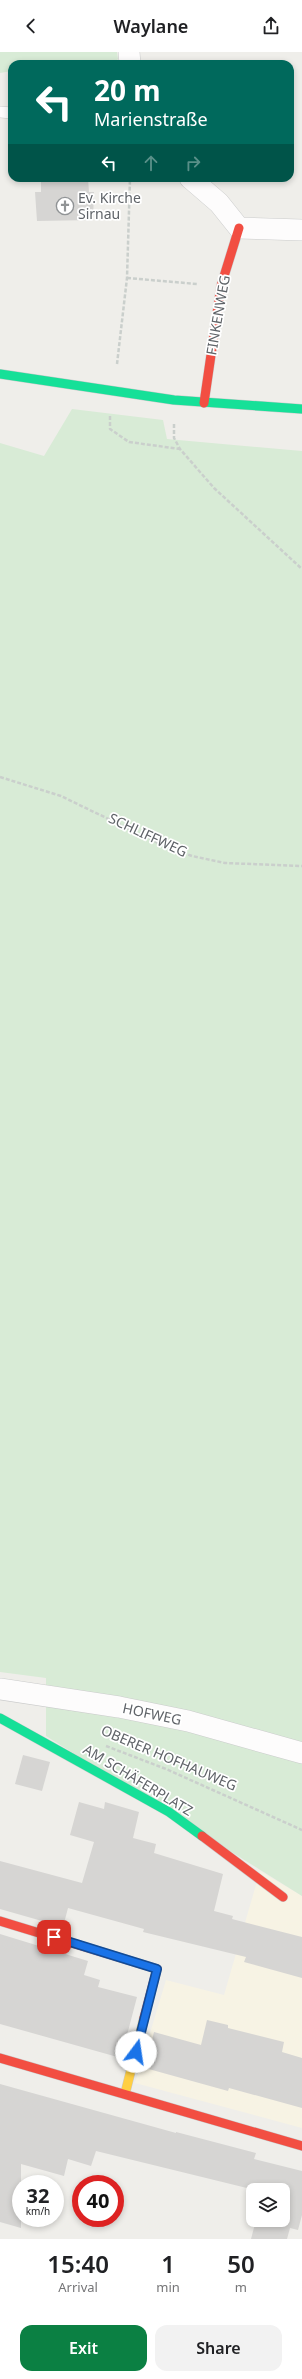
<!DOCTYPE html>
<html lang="en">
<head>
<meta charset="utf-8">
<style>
	body { margin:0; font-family:"Noto Sans",sans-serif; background:#f2f2f2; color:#202124; height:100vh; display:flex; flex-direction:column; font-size:15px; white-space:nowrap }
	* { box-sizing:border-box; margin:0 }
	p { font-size:13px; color:#757577 }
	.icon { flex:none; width:22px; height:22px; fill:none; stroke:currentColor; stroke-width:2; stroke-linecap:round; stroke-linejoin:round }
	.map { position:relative; height:2187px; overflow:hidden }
	.sheet { display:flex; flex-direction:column; background:#fff; flex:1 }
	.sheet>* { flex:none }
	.top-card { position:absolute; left:8px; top:8px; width:286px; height:122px; border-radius:12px; box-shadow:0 2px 6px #0003; background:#00695c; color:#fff; overflow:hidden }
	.tools { position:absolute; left:246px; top:2131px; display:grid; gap:8px }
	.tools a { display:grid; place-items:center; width:44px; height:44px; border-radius:8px; background:#fff; box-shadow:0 2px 6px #0003; font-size:20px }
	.speed { position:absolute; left:12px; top:2123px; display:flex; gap:8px; font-size:20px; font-weight:700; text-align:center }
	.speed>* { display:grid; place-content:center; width:52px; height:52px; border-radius:50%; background:#fff; box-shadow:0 2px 6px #0003; line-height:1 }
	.speed small { font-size:10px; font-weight:400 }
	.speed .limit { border:6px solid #d22; background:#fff; color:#111 }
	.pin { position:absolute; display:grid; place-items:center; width:34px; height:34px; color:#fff; margin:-17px; border-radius:8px; box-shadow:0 2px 6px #0006 }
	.me { position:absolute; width:44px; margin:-22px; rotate:14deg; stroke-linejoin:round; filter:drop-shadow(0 0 3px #0008) }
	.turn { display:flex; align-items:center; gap:14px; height:84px; padding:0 20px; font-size:18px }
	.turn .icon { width:52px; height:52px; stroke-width:2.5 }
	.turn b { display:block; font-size:28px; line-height:34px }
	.lanes { display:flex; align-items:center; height:38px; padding:0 20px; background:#0003; justify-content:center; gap:20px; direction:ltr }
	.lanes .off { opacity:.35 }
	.eta { display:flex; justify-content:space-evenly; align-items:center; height:68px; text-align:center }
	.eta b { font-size:24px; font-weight:600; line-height:28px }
	.action { display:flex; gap:8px; margin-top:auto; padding:8px 20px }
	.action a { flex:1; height:46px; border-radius:12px; background:#0b8043; color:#fff; font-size:16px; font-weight:600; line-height:46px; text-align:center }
	.action a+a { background:#f2f2f2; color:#202124 }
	header { display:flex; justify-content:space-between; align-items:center; height:52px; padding:0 20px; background:#fff; font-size:18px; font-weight:600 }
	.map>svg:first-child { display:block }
	.commercial { fill:#f7f3e4 }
	.green { fill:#d8ebd6 }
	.building { fill:#d6d5d3 }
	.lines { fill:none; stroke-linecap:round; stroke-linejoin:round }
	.lane-casing { stroke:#cbcccc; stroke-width:12 }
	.street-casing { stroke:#cbcccc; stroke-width:22 }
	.fast-casing { stroke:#cacacb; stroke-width:10 }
	.slow-casing { stroke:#cacacb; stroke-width:10 }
	.jam-casing { stroke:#cacacb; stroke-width:10 }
	.path { stroke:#cacfcc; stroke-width:2.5; stroke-dasharray:4 2; stroke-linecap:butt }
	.lane { stroke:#fdfcfc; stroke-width:11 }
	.street { stroke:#fdfcfc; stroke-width:21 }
	.fast { stroke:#16e098; stroke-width:9 }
	.slow { stroke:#ffcf43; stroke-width:9 }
	.jam { stroke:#f24e42; stroke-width:9 }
	.route-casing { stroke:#114b97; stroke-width:10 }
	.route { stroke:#1a73e8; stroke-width:7 }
	.labels { text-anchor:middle; stroke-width:3.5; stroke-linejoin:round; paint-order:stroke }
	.poi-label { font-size:14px; fill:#5f6368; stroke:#fff; text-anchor:start }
	.street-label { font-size:14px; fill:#5f6368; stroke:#fff }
</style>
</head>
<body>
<header><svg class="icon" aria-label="back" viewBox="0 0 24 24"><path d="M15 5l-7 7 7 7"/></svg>Waylane<svg class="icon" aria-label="share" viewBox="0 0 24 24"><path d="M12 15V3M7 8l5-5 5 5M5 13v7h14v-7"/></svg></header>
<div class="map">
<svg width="302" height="2187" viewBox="0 0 302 2187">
	<rect width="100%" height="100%" fill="#efeeea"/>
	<path class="commercial" d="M 260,1819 L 302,1844 L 302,2076 L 135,2031 L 166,1928 L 224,1943 Z"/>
	<g class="green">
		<path d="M 0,0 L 117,0 L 118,7 L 114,12 L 12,12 L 12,19 L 0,21 Z"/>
		<path d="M 72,357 L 163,368 L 167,387 L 302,399 L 302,1844 L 46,1684 L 46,1626 L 0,1620 L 0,391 L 44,404 Z"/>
	</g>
	<g class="building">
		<path d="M 41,126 L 88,126 L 89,140 L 94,140 L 93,168 L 37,169 L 35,140 L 41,140 Z"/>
		<path d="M 23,1703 L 50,1710 L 42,1739 L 15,1732 Z"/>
		<path d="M 79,1750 L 104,1757 L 105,1750 L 139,1760 L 133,1786 L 156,1792 L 154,1801 L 223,1822 L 214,1859 L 233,1864 L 232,1867 L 302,1885 L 302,1926 L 244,1910 L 246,1905 L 143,1880 L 144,1877 L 68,1856 L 63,1875 L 0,1857 L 0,1809 L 82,1831 L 94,1790 L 70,1783 Z"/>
		<path d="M 0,1882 L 88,1909 L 84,1923 L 100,1928 L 98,1935 L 137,1945 L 121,2006 L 0,1972 Z"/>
		<path d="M 207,1968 L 228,1973 L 228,1976 L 284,1990 L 282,2000 L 302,2006 L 302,2056 L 229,2036 L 228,2039 L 145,2016 L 154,1980 L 201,1993 Z"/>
		<path d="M 0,2032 L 176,2081 L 176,2080 L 256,2101 L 254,2107 L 302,2119 L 302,2163 L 298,2178 L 290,2176 L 287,2187 L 251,2187 L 256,2168 L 283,2168 L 283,2138 L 255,2138 L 96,2099 L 91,2114 L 68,2107 L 64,2124 L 21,2112 L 21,2176 L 0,2170 Z"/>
	</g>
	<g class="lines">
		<defs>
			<path id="lane" d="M 0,60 L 12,61"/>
			<g id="street">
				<path d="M 129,0 L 130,12"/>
				<path d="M 190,126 L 219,151 L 239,176 L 302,178"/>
				<path d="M 0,1637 L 119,1655 L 188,1669 L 302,1701"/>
			</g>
			<g id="fast">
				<path d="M 0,322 L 174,348 L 302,357"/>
				<path d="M 0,1666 L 169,1760 L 202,1784"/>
			</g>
			<path id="slow" d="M 125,2042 L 144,1966"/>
			<g id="jam">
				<path d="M 204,351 L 221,234 L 239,176"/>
				<path d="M 202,1784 L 283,1845"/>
				<path d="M 0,1869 L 157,1917 L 144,1966"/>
				<path d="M 0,2006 L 302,2094"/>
			</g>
		</defs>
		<use href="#lane" class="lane-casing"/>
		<use href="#street" class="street-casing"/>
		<use href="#fast" class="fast-casing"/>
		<use href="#slow" class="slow-casing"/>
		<use href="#jam" class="jam-casing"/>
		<g class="path">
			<path d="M 127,226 L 197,232"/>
			<path d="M 117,312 L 127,226 L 130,126"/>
			<path d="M 110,364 L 110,377 L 129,390 L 180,397"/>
			<path d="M 174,372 L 174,386 L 180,397 L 214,436 L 302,517"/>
			<path d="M 0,725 L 61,744 L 160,792 L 192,804 L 225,811 L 302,814"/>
			<path d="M 106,1694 L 166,1717 L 302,1778"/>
		</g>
		<use href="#lane" class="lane"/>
		<use href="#street" class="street"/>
		<use href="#fast" class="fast"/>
		<use href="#slow" class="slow"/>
		<use href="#jam" class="jam"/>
	</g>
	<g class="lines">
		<defs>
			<path id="route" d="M 54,1885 L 157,1917 L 136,2000"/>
		</defs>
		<use href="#route" class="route-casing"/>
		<use href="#route" class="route"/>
	</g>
	<defs>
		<symbol id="church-ring" viewBox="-11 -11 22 22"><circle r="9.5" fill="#fff" stroke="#919496" stroke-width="1.5"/><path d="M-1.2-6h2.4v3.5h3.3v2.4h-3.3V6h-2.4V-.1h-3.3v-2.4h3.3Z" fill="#919496"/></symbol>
	</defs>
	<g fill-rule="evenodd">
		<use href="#church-ring" x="55" y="144" width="20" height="20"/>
	</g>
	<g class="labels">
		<g class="poi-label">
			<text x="78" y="151">Ev. Kirche<tspan x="78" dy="16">Sirnau</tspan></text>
		</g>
		<g class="street-label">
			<text transform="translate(218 263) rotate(-80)" y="5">FINKENWEG</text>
			<text transform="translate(148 783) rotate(25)" y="5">SCHLIFFWEG</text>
			<text transform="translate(152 1662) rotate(12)" y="5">HOFWEG</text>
			<text transform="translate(169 1706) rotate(23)" y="5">OBERER HOFHAUWEG</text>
			<text transform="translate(138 1728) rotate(31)" y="5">AM SCHÄFERPLATZ</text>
		</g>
	</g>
</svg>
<div class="tools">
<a><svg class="icon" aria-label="layers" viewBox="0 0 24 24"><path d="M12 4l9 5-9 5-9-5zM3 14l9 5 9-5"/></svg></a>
</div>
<div class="speed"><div>32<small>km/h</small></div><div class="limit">40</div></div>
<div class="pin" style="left:54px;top:1885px;background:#d93025"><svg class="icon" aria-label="arrive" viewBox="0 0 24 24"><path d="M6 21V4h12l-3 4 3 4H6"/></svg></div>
<svg class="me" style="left:136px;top:2000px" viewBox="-20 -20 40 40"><circle r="19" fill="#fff"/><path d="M0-13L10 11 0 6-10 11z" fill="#1a73e8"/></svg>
<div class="top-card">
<div class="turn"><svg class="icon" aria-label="left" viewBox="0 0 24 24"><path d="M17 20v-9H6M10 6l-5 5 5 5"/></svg><div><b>20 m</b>Marienstraße</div></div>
<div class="lanes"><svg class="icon" aria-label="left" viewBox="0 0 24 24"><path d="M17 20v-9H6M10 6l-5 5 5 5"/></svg><svg class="icon off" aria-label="ahead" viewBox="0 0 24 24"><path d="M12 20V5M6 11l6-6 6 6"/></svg><svg class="icon off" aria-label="right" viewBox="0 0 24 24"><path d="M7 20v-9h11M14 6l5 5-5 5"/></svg></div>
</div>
</div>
<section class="sheet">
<div class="eta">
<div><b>15:40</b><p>Arrival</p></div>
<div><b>1</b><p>min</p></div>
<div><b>50</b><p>m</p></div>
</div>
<div class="action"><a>Exit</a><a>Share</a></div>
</section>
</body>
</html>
